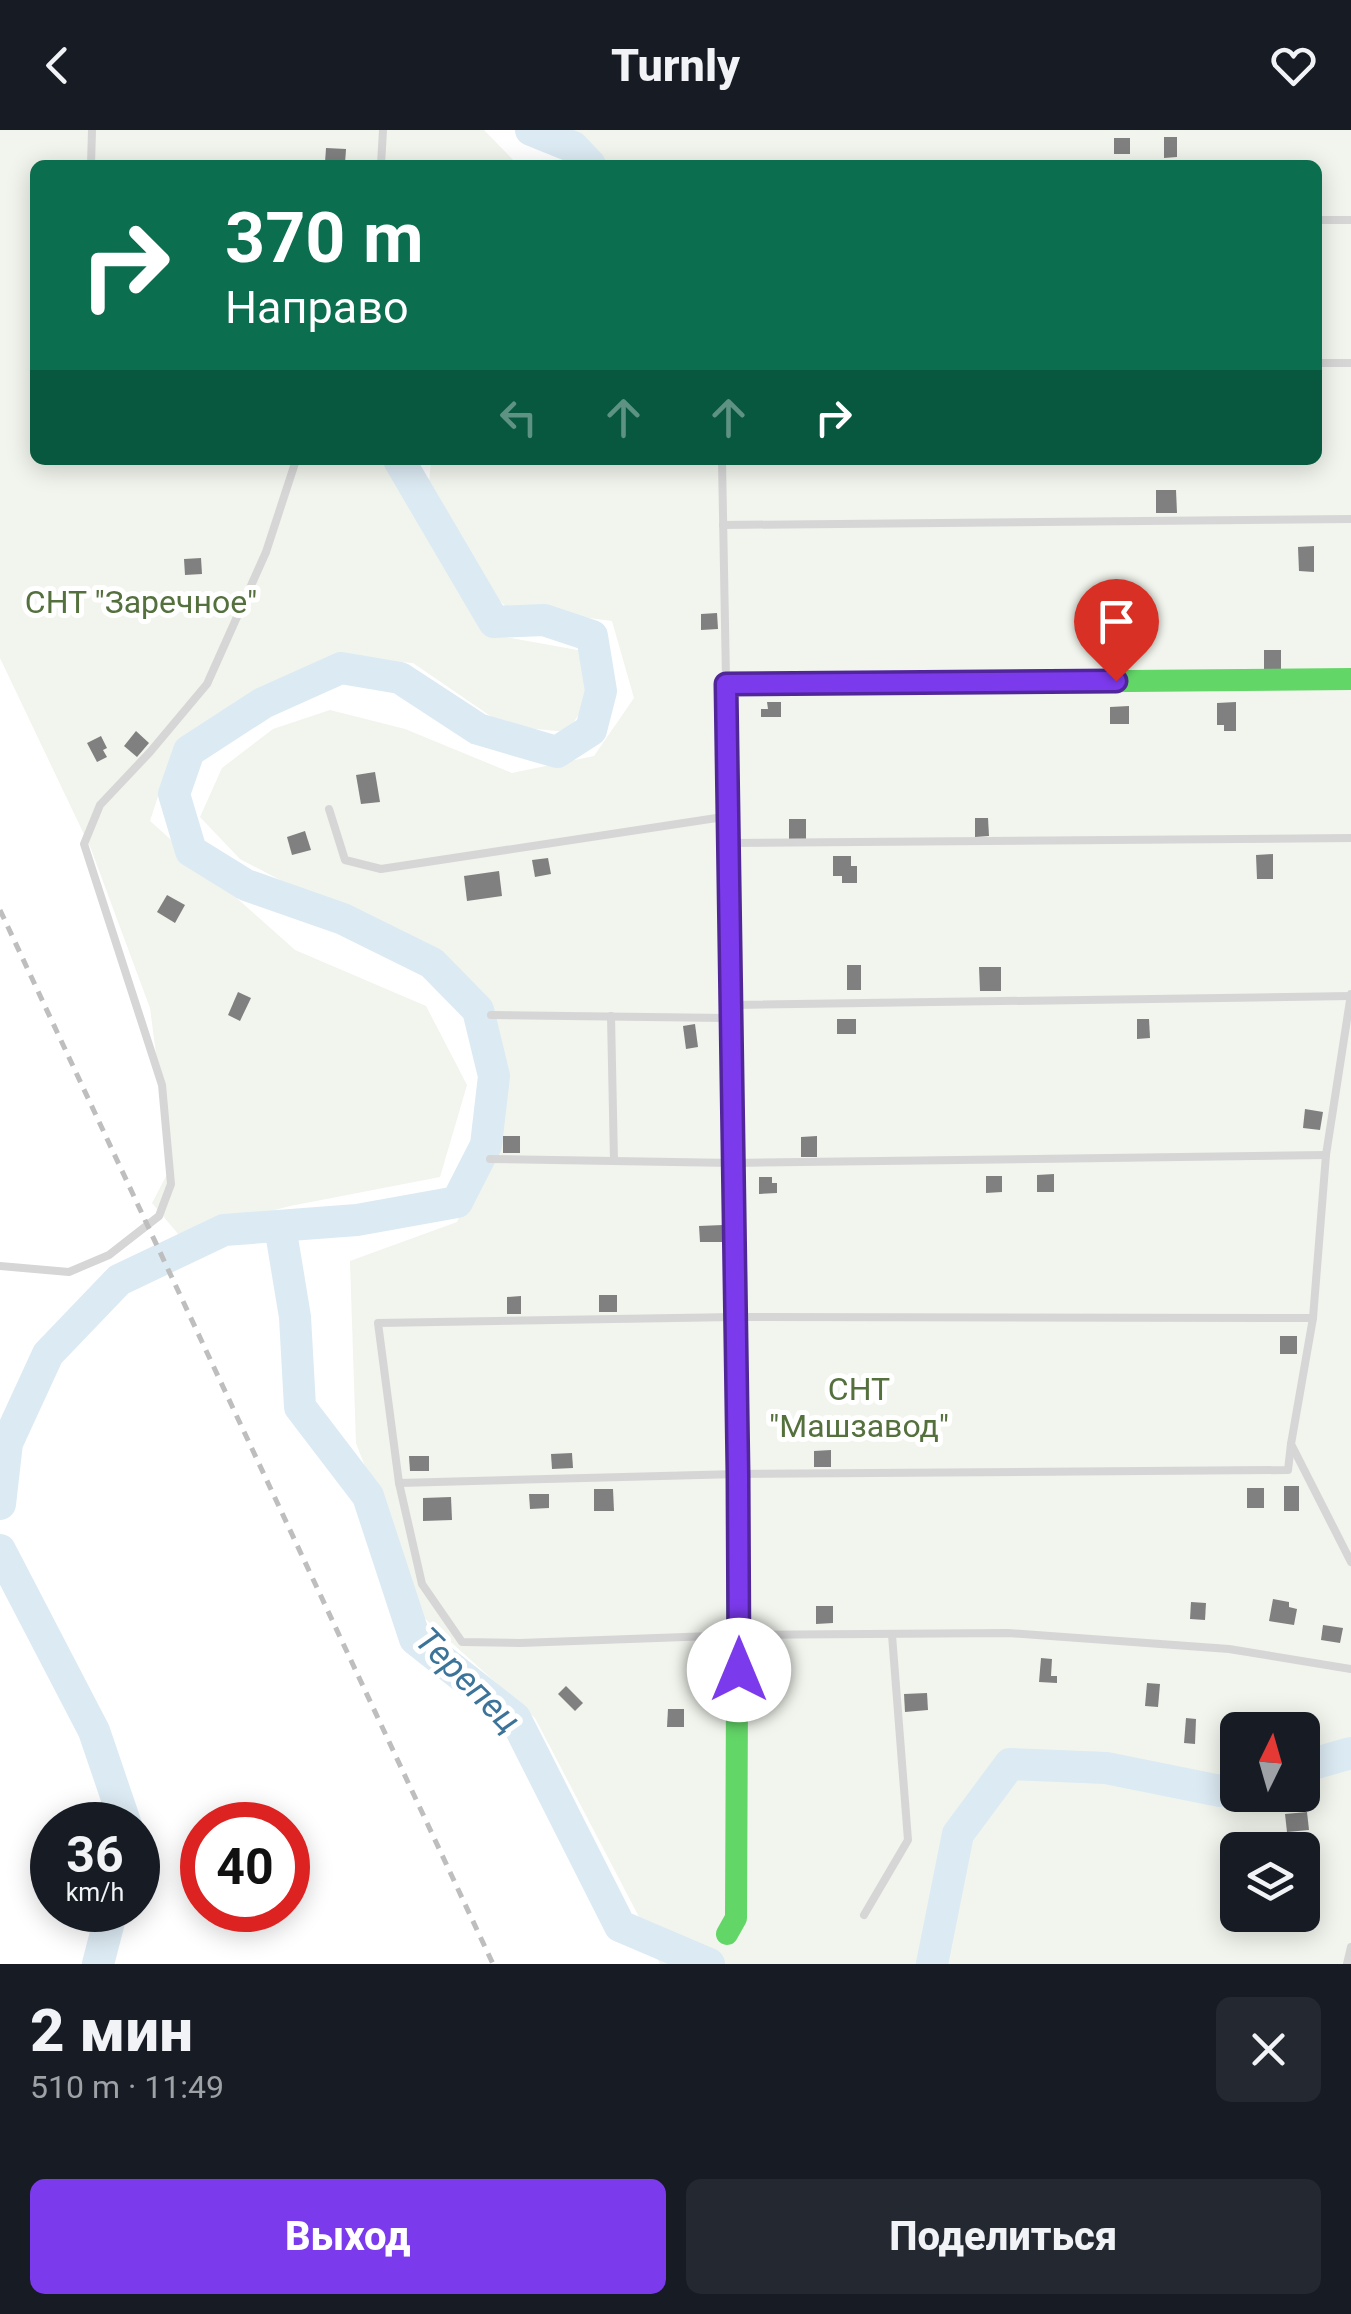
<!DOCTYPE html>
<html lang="ru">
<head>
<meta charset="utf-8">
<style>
	body { margin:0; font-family:Roboto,sans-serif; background:#242831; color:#f1f3f6; height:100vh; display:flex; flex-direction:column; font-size:38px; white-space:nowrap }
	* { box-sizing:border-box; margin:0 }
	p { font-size:32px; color:#9ea1a6 }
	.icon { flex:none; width:55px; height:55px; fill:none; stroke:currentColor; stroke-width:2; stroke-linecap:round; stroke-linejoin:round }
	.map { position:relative; height:1834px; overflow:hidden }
	.details { display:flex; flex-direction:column; background:#171b24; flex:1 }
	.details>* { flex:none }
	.hud { position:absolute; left:30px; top:30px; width:1292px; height:305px; border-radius:15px; box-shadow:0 5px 25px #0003; background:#0b6e4f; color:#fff; overflow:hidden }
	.needle { width:65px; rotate:5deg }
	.fabs { position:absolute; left:1220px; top:1582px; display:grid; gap:20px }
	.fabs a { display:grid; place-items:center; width:100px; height:100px; border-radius:15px; background:#171b24; box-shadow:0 5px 25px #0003; font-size:50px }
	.speed { position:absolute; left:30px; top:1672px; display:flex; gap:20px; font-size:50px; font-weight:700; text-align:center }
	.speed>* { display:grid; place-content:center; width:130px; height:130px; border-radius:50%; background:#171b24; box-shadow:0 5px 25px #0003; line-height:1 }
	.speed small { font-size:25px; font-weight:400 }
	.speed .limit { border:15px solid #d22; background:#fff; color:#111 }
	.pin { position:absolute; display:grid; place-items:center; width:85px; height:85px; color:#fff; margin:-102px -42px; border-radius:50% 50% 50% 0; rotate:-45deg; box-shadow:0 0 10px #0007 }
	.pin .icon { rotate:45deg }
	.me { position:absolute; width:110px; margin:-55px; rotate:0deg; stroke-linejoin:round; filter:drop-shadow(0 0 8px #0008) }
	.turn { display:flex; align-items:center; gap:35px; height:210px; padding:0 30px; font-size:45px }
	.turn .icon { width:130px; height:130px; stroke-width:2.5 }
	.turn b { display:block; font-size:70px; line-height:85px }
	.lanes { display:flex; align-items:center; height:95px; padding:0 30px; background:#0003; justify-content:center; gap:50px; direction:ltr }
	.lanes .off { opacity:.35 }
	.round { display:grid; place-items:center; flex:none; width:105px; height:105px; border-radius:15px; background:#242831 }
	.summary { display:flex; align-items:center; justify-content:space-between; height:170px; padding:0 30px }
	h1 { font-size:60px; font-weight:800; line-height:75px }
	.button { display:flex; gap:20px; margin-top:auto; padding:20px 30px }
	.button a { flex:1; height:115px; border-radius:15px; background:#7c3aed; color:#fff; font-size:40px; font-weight:800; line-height:115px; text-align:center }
	.button a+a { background:#242831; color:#f1f3f6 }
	header { display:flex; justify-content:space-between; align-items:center; height:130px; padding:0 30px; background:#171b24; font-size:45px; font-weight:800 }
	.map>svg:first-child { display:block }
	.green { fill:#f1f5ed; fill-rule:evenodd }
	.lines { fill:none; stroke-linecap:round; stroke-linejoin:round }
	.river { stroke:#dceaf3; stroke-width:32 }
	.building { fill:#808080 }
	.lane { stroke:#d6d6d6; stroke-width:8 }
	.fast { stroke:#63d668; stroke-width:22 }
	.slow { stroke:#ff974d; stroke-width:22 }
	.rail { stroke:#bebebe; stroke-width:5; stroke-dasharray:10 8; stroke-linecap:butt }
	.route-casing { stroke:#51269a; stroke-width:25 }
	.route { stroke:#7c3aed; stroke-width:18 }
	.labels { text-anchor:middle; stroke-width:10; stroke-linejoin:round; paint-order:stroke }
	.park-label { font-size:32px; fill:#54703d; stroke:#fff }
	.water-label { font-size:35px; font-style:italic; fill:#3c7398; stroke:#fff }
</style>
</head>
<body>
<header><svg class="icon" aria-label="back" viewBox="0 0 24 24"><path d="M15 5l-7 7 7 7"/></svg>Turnly<svg class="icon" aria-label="heart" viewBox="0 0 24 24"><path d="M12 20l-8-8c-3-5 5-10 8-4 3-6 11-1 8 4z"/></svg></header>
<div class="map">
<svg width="1351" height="1834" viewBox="0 0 1351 1834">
	<rect width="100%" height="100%" fill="#fff"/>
	<g class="green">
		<path d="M 0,0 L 484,0 L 518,35 L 35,35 L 35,330 L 384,330 L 483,503 L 583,521 L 592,565 L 567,602 L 505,596 L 413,533 L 341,528 L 252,562 L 170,629 L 150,691 L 295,820 L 426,876 L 467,955 L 440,1047 L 290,1076 L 179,1105 L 152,1073 L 171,1037 L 150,878 L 91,719 L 0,528 Z"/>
		<path d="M 545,0 L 1351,0 L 1351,1834 L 660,1834 L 637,1783 L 535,1588 L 422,1486 L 356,1313 L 350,1131 L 457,1092 L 489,1022 L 507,949 L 494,895 L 435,824 L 335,779 L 240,729 L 200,687 L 222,638 L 273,599 L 330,580 L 405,599 L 512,643 L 594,626 L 634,568 L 612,491 L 506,477 L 477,448 L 428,366 L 431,330 L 1318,330 L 1318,35 L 583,35 ZM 1238,1600 L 1302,1600 L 1302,1665 L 1238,1665 ZM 1238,1720 L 1302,1720 L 1302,1785 L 1238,1785 Z"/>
	</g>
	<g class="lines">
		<g class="river">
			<path d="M 531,0 L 573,17 L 590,35"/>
			<path d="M 280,1096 L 295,1187 L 300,1277 L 368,1366 L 415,1509 L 515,1588 L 620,1796 L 709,1834"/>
			<path d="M 0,1374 L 7,1313 L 48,1224 L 119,1150 L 224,1100 L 357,1090 L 457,1072 L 486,1015 L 494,946 L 478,880 L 432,833 L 343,789 L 246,755 L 191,721 L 174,664 L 189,621 L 263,573 L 341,538 L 400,548 L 478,599 L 557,622 L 591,600 L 601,561 L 592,506 L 544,490 L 494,492 L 399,330"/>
			<path d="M 0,1420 L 94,1601 L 126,1695"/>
			<path d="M 1302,1637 L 1351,1623"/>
			<path d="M 98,1834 L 112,1780"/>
			<path d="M 932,1834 L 958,1704 L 1010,1634 L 1106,1638 L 1220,1661 L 1238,1656"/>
		</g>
	</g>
	<g class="building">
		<path d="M 1164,7 L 1177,7 L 1177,27 L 1164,28 Z"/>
		<rect x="1114" y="8" width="16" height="16"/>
		<path d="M 326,18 L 346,19 L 345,34 L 325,33 Z"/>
		<path d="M 1156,360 L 1176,360 L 1177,383 L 1156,383 Z"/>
		<path d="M 1314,416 L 1314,442 L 1299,441 L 1298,417 Z"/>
		<path d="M 201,428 L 202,444 L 185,445 L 184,429 Z"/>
		<path d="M 717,483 L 718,499 L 701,500 L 701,484 Z"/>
		<rect x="1264" y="520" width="17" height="20"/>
		<path d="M 767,572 L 781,572 L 781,587 L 761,587 L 761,579 L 768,579 Z"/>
		<path d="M 1236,572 L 1236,601 L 1224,601 L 1224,595 L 1217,595 L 1217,573 Z"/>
		<path d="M 1129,576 L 1129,594 L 1110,594 L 1110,577 Z"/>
		<path d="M 136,601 L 149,613 L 137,627 L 124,616 Z"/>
		<path d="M 101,606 L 107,618 L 103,620 L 107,627 L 97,632 L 87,613 Z"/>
		<path d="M 375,642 L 380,672 L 361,674 L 356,645 Z"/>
		<path d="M 975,688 L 988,688 L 989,706 L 975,707 Z"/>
		<rect x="789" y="689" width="17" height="21"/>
		<path d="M 305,701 L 311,720 L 292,725 L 287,707 Z"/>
		<path d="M 1273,724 L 1273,749 L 1257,749 L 1256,725 Z"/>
		<path d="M 833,726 L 851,726 L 851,736 L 857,736 L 857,753 L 842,753 L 842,746 L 833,746 Z"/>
		<path d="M 548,728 L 551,744 L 535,747 L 532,730 Z"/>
		<path d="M 499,741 L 502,766 L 467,771 L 464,746 Z"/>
		<path d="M 167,765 L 185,775 L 175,793 L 157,782 Z"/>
		<rect x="847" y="835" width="14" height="25"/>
		<path d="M 979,837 L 1001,837 L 1001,861 L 980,861 Z"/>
		<path d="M 238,862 L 251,868 L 240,891 L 228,885 Z"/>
		<rect x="837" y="889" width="19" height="15"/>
		<path d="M 1137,889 L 1149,889 L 1150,908 L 1137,909 Z"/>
		<path d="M 695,894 L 698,917 L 686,919 L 683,896 Z"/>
		<path d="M 1305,979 L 1323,982 L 1320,1000 L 1303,998 Z"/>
		<rect x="503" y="1006" width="17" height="17"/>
		<path d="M 817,1006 L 817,1027 L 801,1027 L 801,1007 Z"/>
		<path d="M 1054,1044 L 1054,1062 L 1037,1062 L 1037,1045 Z"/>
		<path d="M 986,1046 L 1002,1046 L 1002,1062 L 986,1063 Z"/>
		<path d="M 759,1047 L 772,1047 L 772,1053 L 777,1053 L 777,1063 L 759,1064 Z"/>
		<path d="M 723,1095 L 723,1112 L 700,1112 L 699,1096 Z"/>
		<rect x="599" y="1165" width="18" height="17"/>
		<path d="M 521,1166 L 521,1184 L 507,1184 L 507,1167 Z"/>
		<rect x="1280" y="1206" width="17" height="18"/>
		<path d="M 831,1320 L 831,1337 L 814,1337 L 814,1321 Z"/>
		<path d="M 572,1323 L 573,1338 L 552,1339 L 551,1324 Z"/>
		<path d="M 409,1326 L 429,1326 L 429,1341 L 410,1341 Z"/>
		<rect x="1284" y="1356" width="15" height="25"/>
		<rect x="1247" y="1358" width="17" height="20"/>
		<path d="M 594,1359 L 613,1359 L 614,1381 L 594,1381 Z"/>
		<path d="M 529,1364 L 549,1364 L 549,1378 L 530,1379 Z"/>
		<path d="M 451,1367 L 452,1390 L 423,1391 L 423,1368 Z"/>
		<path d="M 1273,1469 L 1289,1472 L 1289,1477 L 1297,1479 L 1294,1495 L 1269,1491 Z"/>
		<path d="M 1191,1472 L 1206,1473 L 1205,1490 L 1190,1489 Z"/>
		<path d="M 816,1476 L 833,1476 L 833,1493 L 816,1494 Z"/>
		<path d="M 1323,1495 L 1343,1498 L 1340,1513 L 1321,1510 Z"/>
		<path d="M 1041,1528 L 1052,1529 L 1051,1546 L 1057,1546 L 1057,1553 L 1039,1552 Z"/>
		<path d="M 1147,1553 L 1160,1554 L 1158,1577 L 1145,1576 Z"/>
		<path d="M 566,1556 L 583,1573 L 575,1581 L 558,1564 Z"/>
		<path d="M 927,1563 L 928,1580 L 905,1582 L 904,1564 Z"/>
		<path d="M 668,1579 L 684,1579 L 684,1597 L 667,1597 Z"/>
		<path d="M 1186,1588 L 1196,1589 L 1195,1614 L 1184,1613 Z"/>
		<path d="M 1307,1682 L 1309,1700 L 1287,1702 L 1285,1684 Z"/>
	</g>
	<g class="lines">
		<g class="lane">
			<path d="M 91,35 L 92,0"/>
			<path d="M 381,35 L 383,0"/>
			<path d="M 1318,90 L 1351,90"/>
			<path d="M 1318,233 L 1351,233"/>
			<path d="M 722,330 L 726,549"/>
			<path d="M 723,395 L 1351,389"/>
			<path d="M 329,679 L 345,730 L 381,739 L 723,687"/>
			<path d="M 731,713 L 1351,708"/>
			<path d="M 1351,864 L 1326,1025 L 1313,1188 L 1291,1314 L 1351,1432"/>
			<path d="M 735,875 L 1351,866"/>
			<path d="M 491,885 L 726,888"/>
			<path d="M 611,886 L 614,1031"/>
			<path d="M 490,1029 L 733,1033 L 1326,1025"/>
			<path d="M 0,1136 L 69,1142 L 109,1125 L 159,1086 L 171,1054 L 162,955 L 84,714 L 100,675 L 150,622 L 207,554 L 266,422 L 296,330"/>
			<path d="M 1313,1188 L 735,1187 L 378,1193 L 399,1353 L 422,1454 L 462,1512 L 520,1513 L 739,1505 L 1008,1503 L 1229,1519 L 1351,1539"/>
			<path d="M 399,1353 L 738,1344 L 1288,1340 L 1291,1314"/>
			<path d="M 864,1785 L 908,1710 L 892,1505"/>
			<path d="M 1347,1834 L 1351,1817"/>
		</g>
		<g class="fast">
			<path d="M 776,554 L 1351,549"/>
			<path d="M 727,1804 L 736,1788 L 738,1344 L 730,807"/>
		</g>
		<path class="slow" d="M 730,807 L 726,554 L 776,554"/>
		<path class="rail" d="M 0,780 L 493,1834"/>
	</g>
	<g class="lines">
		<defs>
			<path id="route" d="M 739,1540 L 738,1344 L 726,554 L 1116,551"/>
		</defs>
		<use href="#route" class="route-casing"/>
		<use href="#route" class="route"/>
	</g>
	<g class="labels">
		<g class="park-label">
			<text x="141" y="483">СНТ "Заречное"</text>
			<text x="859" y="1270">СНТ<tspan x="859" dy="37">"Машзавод"</tspan></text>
		</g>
		<g class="water-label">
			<text transform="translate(468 1550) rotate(45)" y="12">Терепец</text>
		</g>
	</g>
</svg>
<div class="fabs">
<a><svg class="needle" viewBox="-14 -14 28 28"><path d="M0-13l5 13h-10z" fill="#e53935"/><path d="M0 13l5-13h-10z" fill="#9ea1a6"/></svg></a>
<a><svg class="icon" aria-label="layers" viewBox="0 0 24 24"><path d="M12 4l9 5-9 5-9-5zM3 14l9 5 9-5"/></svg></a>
</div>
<div class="speed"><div>36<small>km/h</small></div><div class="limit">40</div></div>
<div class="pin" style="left:1116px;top:551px;background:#d93025"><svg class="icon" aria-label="arrive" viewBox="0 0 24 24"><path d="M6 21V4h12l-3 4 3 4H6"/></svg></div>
<svg class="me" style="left:739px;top:1540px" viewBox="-20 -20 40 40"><circle r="19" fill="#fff"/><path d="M0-13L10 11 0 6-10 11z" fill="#7c3aed"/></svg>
<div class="hud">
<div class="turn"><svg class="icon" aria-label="right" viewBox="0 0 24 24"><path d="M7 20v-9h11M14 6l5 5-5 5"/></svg><div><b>370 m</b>Направо</div></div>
<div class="lanes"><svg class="icon off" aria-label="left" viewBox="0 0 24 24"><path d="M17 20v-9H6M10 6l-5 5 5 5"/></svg><svg class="icon off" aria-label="ahead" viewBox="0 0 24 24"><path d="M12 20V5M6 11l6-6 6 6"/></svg><svg class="icon off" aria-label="ahead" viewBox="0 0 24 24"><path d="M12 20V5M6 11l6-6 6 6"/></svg><svg class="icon" aria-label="right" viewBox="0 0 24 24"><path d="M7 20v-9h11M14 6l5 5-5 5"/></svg></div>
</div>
</div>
<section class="details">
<div class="summary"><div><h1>2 мин</h1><p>510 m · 11:49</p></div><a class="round"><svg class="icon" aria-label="close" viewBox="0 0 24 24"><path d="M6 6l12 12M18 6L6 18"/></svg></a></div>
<div class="button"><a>Выход</a><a>Поделиться</a></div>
</section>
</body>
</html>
